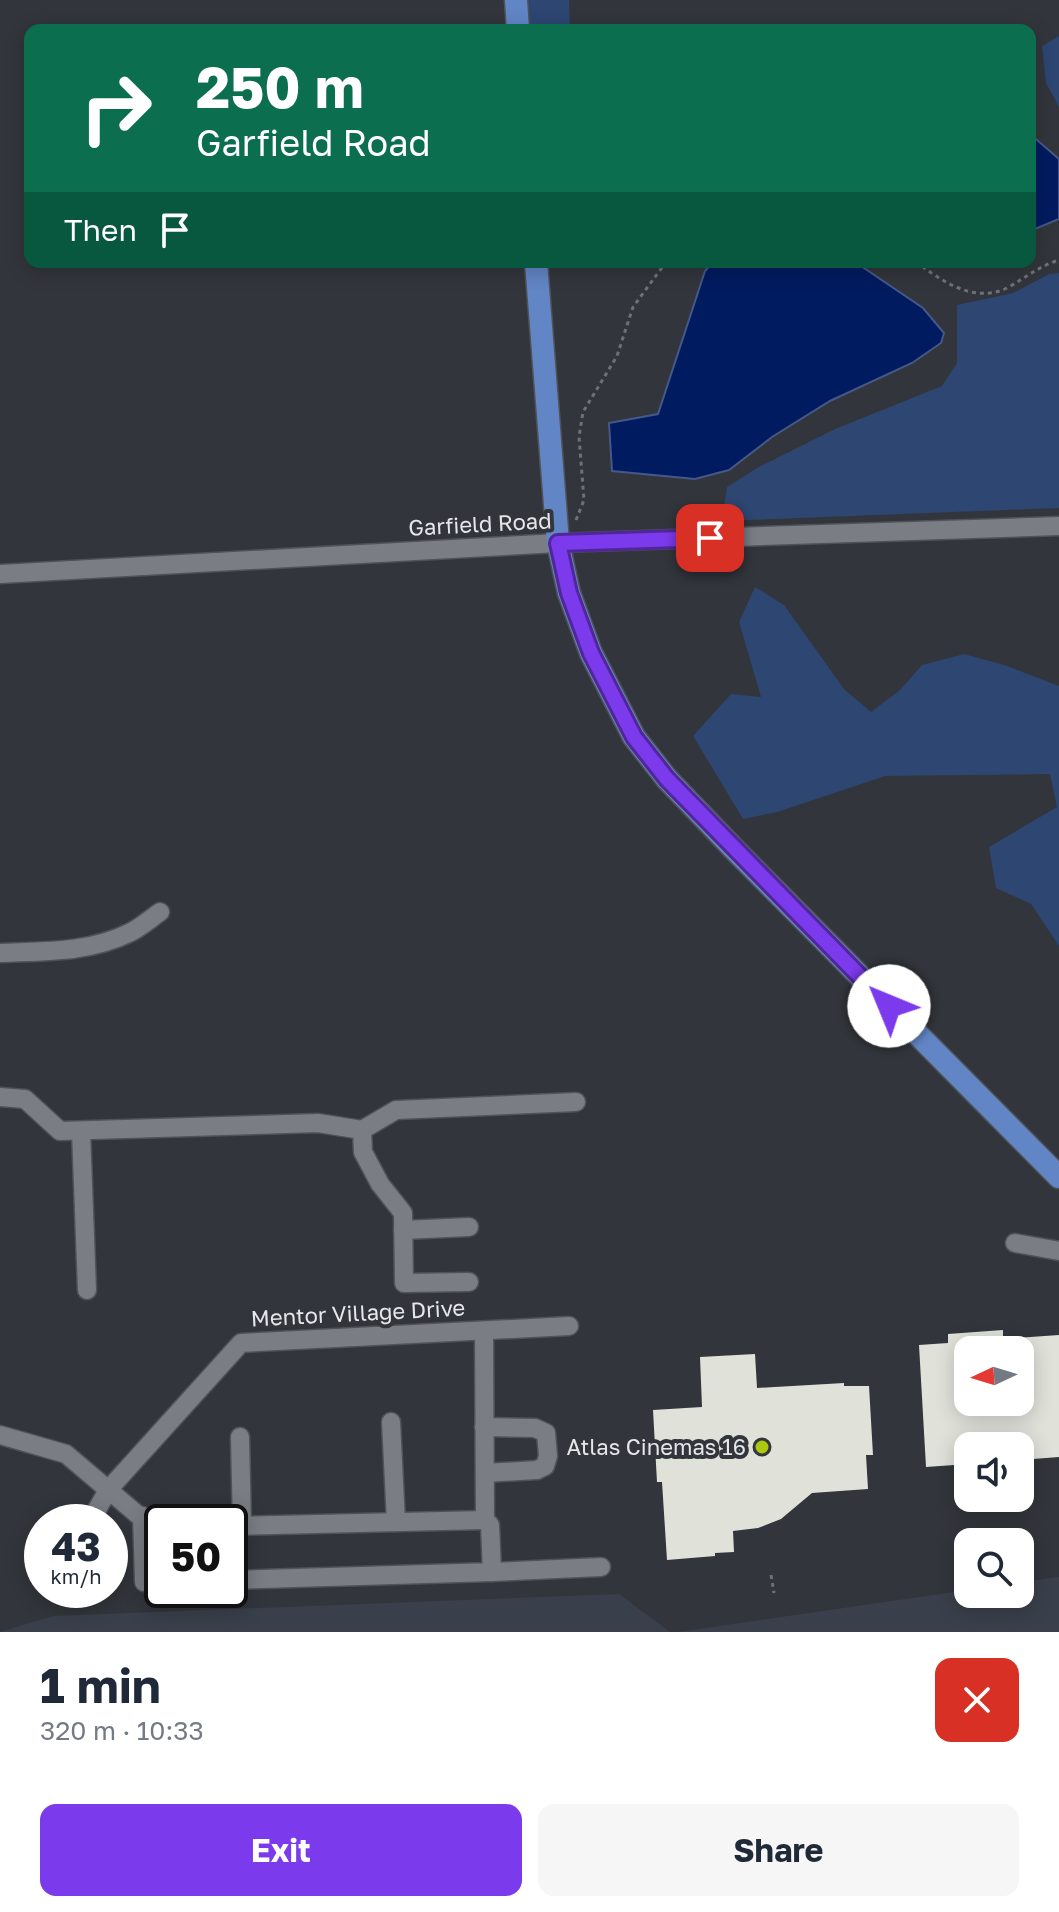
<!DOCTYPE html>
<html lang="en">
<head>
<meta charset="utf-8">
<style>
	body { margin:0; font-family:"Golos Text",sans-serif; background:#f6f6f7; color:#1f2937; height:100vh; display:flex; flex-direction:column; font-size:30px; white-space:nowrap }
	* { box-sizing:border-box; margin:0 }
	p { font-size:26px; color:#747a83 }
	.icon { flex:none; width:44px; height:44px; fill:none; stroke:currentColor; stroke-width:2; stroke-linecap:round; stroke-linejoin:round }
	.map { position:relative; height:1632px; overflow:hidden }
	.side { display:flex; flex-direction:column; background:#fff; flex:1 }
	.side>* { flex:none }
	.guide { position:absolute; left:24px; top:24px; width:1012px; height:244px; border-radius:16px; box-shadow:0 4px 20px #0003; background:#0b6e4f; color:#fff; overflow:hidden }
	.needle { width:52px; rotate:266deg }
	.buttons { position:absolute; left:954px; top:1336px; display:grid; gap:16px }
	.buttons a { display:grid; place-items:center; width:80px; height:80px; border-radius:16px; background:#fff; box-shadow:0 4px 20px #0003; font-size:40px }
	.speed { position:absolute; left:24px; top:1504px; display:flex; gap:16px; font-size:40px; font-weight:700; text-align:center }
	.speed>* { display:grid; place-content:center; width:104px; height:104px; border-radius:50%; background:#fff; box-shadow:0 4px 20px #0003; line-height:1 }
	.speed small { font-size:20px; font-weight:400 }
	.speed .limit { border:4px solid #111; border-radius:12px; background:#fff; color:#111 }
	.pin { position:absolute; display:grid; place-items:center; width:68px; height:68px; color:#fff; margin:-34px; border-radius:16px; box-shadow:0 4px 12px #0006 }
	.me { position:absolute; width:88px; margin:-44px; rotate:315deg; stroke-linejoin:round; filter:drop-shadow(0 0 6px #0008) }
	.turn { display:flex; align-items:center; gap:28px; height:168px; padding:0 40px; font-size:36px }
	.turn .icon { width:104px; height:104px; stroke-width:2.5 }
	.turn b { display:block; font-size:56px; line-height:68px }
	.then { display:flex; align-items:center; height:76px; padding:0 40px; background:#0003; gap:16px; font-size:30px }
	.round { display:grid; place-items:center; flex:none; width:84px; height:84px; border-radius:16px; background:#f6f6f7 }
	.overview { display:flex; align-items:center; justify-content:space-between; height:136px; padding:0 40px }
	h1 { font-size:48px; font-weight:700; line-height:60px }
	.primary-button { display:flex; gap:16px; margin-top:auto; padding:16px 40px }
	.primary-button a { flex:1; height:92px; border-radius:16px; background:#7c3aed; color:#fff; font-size:32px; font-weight:700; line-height:92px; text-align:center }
	.primary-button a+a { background:#f6f6f7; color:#1f2937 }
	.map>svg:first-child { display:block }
	.built { fill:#3a404b }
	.green { fill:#2d4672 }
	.water { fill:#001b5f; stroke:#455889; stroke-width:2 }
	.building { fill:#e0e2da; fill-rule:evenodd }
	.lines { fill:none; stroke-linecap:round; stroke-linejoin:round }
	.minor-casing { stroke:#4f5256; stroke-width:21 }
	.major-casing { stroke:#4f5256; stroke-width:25 }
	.path { stroke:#6e7176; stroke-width:3; stroke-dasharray:4 4; stroke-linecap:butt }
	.minor { stroke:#7a7d84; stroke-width:18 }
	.major { stroke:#6285c5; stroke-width:22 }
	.route-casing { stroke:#51269a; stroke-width:20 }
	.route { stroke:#7c3aed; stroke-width:14 }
	.poi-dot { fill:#acc612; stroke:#32353b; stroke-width:3 }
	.labels { text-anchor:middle; stroke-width:8; stroke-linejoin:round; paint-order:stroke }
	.street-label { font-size:22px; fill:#e5e7ea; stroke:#32353b }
	.poi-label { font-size:22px; fill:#e5e7ea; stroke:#32353b; text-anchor:end }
</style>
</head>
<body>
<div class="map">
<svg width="1059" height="1632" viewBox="0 0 1059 1632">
	<rect width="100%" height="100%" fill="#32353b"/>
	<g class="built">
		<path d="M 1059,1577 L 1059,1632 L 678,1632 L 968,1590 L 968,1594 L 1020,1594 L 1020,1582 Z"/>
		<path d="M 619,1594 L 670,1632 L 0,1632 L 53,1616 Z"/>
	</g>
	<g class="green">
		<path d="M 521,0 L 569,0 L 570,30 L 523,30 Z"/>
		<path d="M 1059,36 L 1059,107 L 1046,83 L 1042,46 Z"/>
		<path d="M 1059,273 L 1059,508 L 722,521 L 727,487 L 757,468 L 835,429 L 942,386 L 957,363 L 957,305 L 1013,293 L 1049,274 Z"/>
		<path d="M 755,587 L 784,605 L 844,689 L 871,712 L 900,690 L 922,665 L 964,654 L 1004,665 L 1059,686 L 1059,946 L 1031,904 L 996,888 L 989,847 L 1057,807 L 1050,774 L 885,776 L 777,812 L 743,819 L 693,736 L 731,694 L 761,697 L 739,622 Z"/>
	</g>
	<g class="water">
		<path d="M 1030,134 L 1059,159 L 1059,219 L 1030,231 Z"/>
		<path d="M 713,262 L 855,262 L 923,308 L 944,333 L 941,343 L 912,363 L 830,401 L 772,437 L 729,470 L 695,479 L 612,471 L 609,423 L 658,414 L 705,271 Z"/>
	</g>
	<g class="building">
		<path d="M 1003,1330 L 1003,1339 L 1059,1335 L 1059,1457 L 1020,1460 L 1020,1446 L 968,1446 L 968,1464 L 926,1467 L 919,1345 L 948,1343 L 948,1334 ZM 968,1350 L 1020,1350 L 1020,1402 L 968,1402 Z"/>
		<path d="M 755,1354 L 757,1388 L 844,1383 L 844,1386 L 869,1386 L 873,1455 L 866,1455 L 868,1489 L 812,1493 L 781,1519 L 758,1528 L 733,1531 L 734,1552 L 715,1553 L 715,1556 L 667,1560 L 662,1482 L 657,1482 L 653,1410 L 702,1407 L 700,1357 Z"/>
	</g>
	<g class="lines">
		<defs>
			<g id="minor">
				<path d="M 0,574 L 558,543 L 1059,526"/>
				<path d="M 0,953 C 43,951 88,953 129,933 C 140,928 150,919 160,912"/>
				<path d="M 0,1097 L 25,1099 L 60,1131 L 318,1123 L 362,1130"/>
				<path d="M 81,1131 L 87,1290"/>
				<path d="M 403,1230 L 469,1227"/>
				<path d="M 1015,1243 L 1059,1251"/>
				<path d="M 469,1282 L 404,1283 L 403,1213 L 380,1184 L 363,1152 L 362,1130 L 396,1110 L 576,1102"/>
				<path d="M 391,1422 L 396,1522"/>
				<path d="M 484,1427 L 535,1428 L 546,1433 L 548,1456 L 545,1466 L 537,1470 L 485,1473"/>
				<path d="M 0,1435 L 66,1454 L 138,1515 L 162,1522"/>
				<path d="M 240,1437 L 242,1526"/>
				<path d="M 142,1516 L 144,1582 L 162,1582"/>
				<path d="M 90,1522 L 108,1490 L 241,1343 L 569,1326"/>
				<path d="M 230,1526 L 485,1520"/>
				<path d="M 492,1572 L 601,1567"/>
				<path d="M 230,1580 L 492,1572 L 490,1525 L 485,1520 L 484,1331"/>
			</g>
			<g id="major">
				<path d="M 516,0 L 518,30"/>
				<path d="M 536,262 L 558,543 L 569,593 L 591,653 L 634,737 L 667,779 L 733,848 L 1059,1177"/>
			</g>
		</defs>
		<use href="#minor" class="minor-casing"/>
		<use href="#major" class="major-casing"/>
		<g class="path">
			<path d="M 916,262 C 942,281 975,305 1009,287 C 1026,277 1040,266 1059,260"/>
			<path d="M 576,520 L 584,500 L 579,437 L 583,412 L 617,356 L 633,307 L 666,262"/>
			<path d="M 771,1575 L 774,1593"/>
		</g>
		<use href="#minor" class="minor"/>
		<use href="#major" class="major"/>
	</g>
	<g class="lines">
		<defs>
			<path id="route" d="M 710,538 L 558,543 L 569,593 L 591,653 L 634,737 L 667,779 L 889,1006"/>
		</defs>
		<use href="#route" class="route-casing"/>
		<use href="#route" class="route"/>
	</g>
	<circle class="poi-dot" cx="762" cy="1447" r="8"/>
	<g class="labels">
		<g class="street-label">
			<text transform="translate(480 524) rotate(-3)" y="8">Garfield Road</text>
			<text transform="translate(358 1313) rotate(-3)" y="8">Mentor Village Drive</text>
		</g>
		<g class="poi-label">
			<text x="746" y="1455">Atlas Cinemas 16</text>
		</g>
	</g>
</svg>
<div class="buttons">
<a><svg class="needle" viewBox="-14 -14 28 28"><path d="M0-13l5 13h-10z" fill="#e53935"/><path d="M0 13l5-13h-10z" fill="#747a83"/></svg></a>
<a><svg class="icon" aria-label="sound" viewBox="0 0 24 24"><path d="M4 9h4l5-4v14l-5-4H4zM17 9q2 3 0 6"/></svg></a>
<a><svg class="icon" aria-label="search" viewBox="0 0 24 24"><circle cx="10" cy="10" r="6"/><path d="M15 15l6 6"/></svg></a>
</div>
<div class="speed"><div>43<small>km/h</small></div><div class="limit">50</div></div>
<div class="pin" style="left:710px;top:538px;background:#d93025"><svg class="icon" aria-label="arrive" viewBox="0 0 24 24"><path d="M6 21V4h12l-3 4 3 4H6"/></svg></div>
<svg class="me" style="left:889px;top:1006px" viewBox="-20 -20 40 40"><circle r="19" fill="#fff"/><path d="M0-13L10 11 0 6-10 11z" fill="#7c3aed"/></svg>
<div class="guide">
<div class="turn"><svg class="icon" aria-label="right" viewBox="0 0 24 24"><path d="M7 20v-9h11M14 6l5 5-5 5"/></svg><div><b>250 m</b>Garfield Road</div></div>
<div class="then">Then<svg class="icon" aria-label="arrive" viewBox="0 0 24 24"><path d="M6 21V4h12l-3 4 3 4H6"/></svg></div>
</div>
</div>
<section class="side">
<div class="overview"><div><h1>1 min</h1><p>320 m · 10:33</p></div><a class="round" style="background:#d93025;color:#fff"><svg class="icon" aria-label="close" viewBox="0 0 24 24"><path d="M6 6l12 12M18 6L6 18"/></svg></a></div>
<div class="primary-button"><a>Exit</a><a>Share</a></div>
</section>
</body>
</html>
